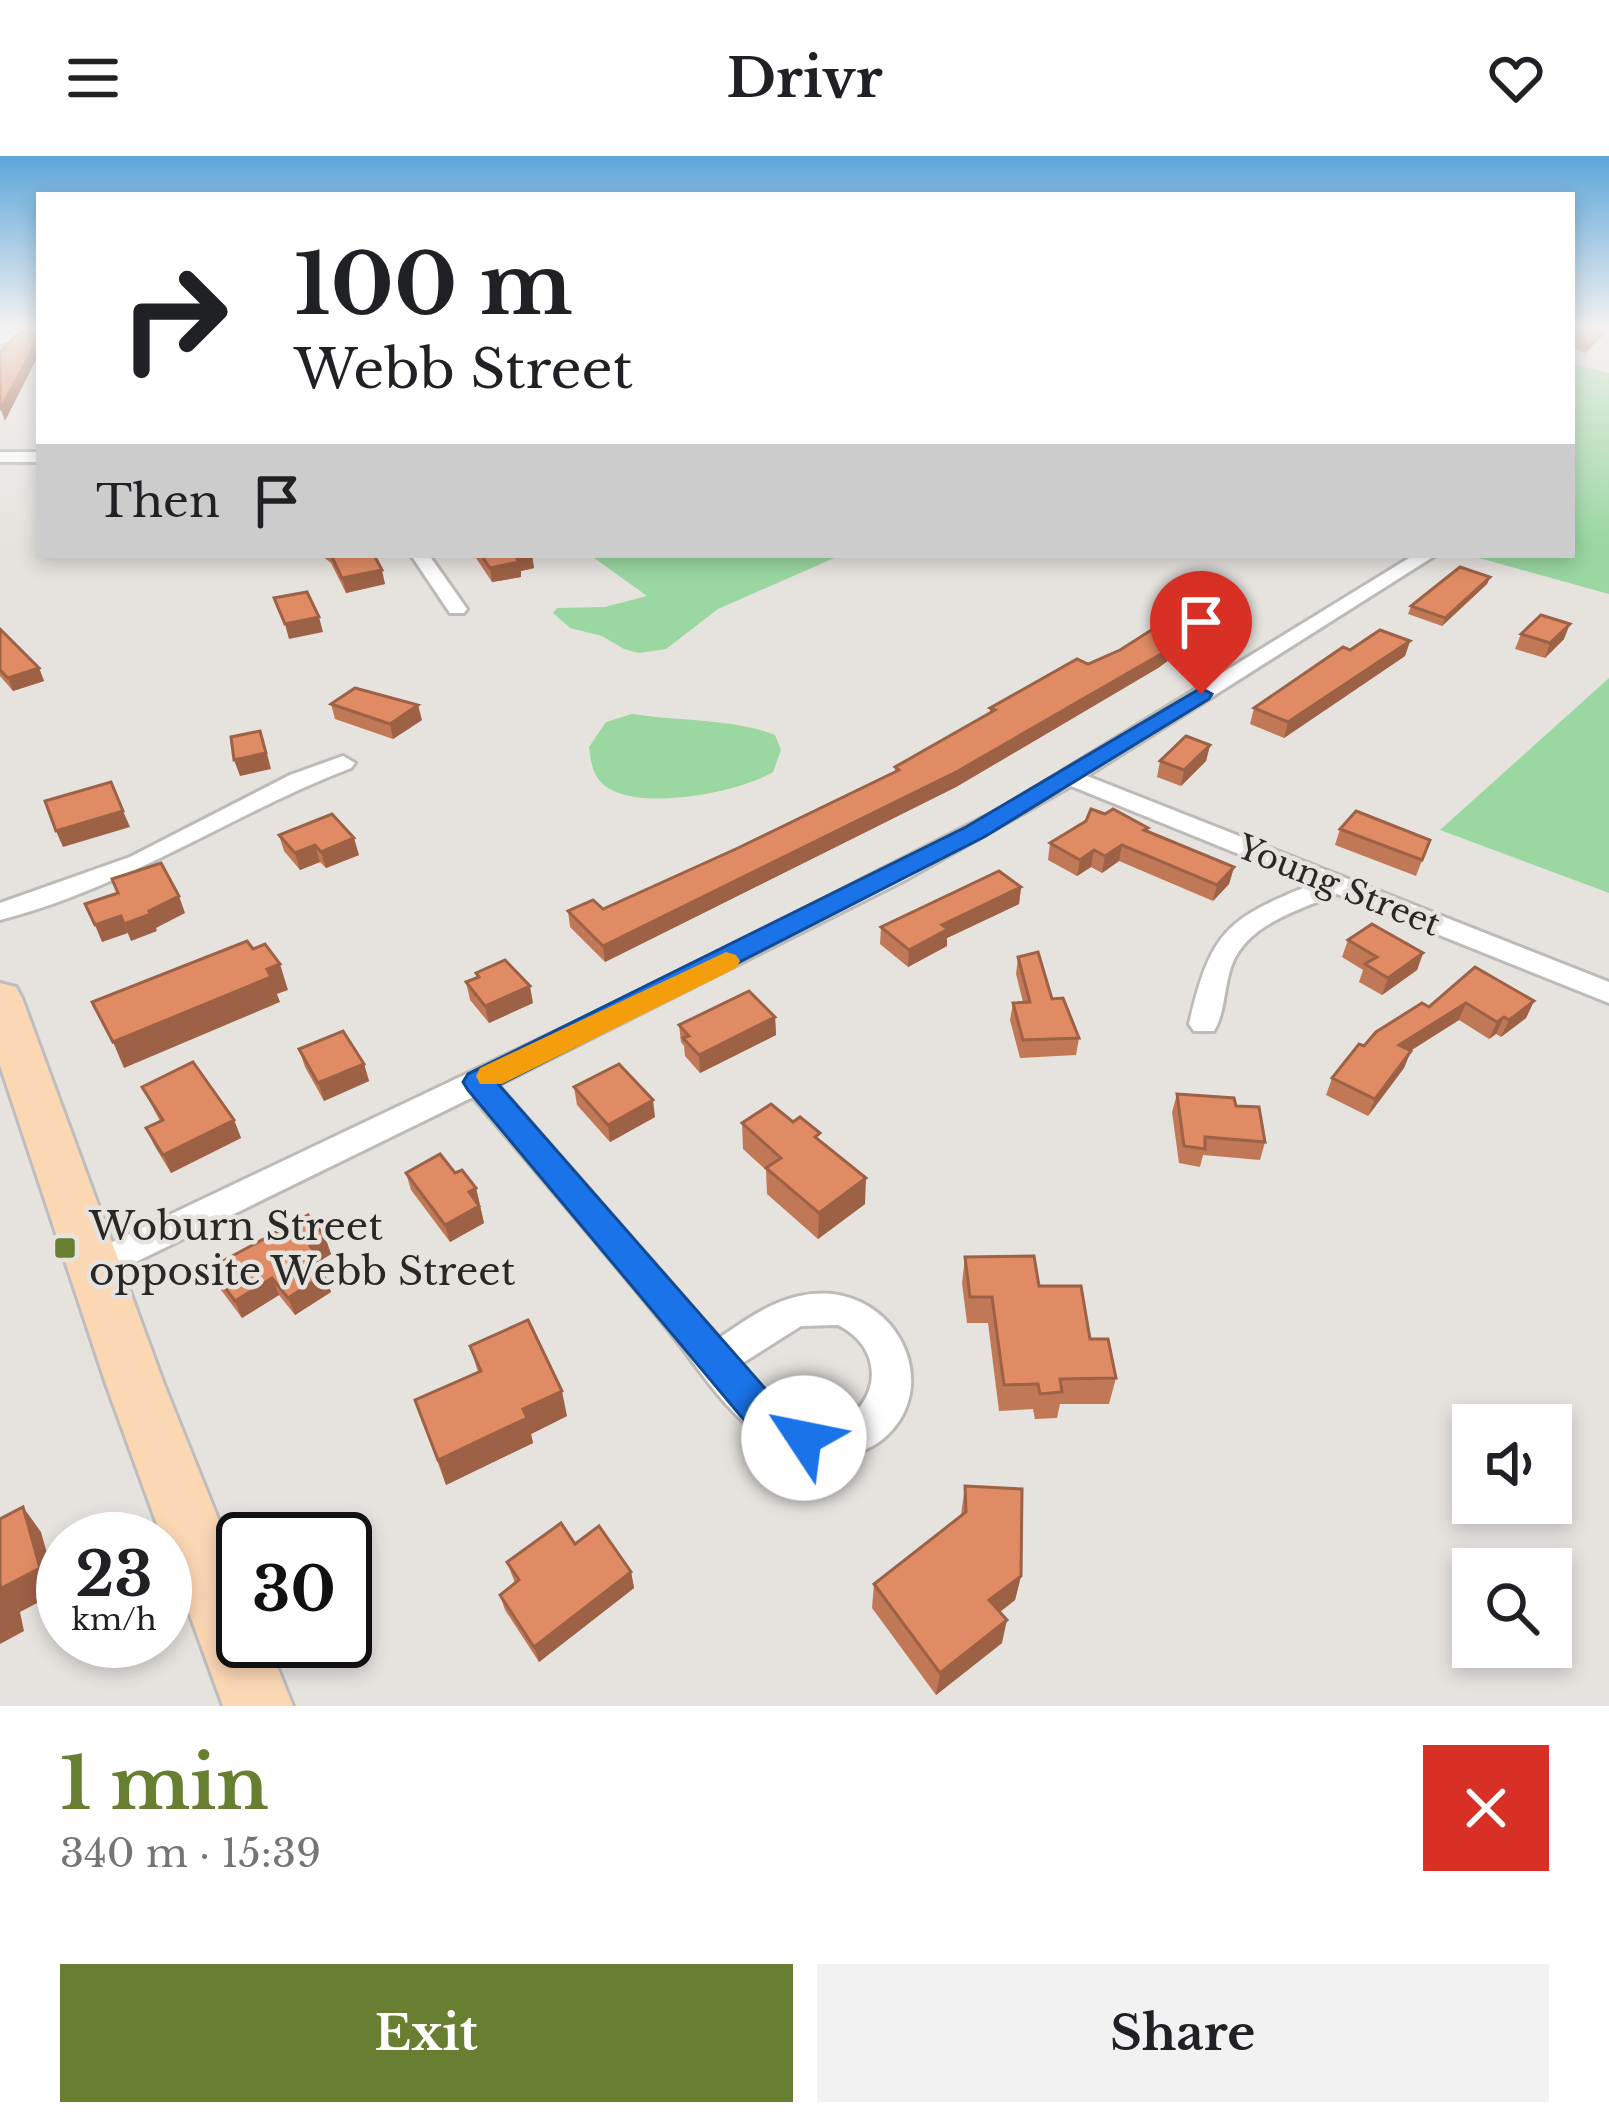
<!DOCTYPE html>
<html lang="en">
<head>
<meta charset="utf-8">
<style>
	body { margin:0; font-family:"Libre Baskerville",serif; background:#f2f2f2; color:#202124; height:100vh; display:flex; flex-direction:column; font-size:45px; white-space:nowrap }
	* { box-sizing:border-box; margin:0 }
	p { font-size:39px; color:#757577 }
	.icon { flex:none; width:66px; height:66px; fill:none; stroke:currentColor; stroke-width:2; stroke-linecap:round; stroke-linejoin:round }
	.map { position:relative; height:1550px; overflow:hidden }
	.panel { display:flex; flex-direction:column; background:#fff; flex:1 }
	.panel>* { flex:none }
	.guide { position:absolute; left:36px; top:36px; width:1539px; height:366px; border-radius:0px; box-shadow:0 6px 18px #0003; background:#fff; color:#202124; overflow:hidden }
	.tools { position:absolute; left:1452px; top:1248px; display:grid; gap:24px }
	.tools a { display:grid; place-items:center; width:120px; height:120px; border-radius:0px; background:#fff; box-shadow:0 6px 18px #0003; font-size:60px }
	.speed { position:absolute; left:36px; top:1356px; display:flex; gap:24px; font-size:60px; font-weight:700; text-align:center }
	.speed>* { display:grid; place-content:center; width:156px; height:156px; border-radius:50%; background:#fff; box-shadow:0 6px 18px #0003; line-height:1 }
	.speed small { font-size:30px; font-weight:400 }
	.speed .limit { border:6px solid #111; border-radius:18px; background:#fff; color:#111 }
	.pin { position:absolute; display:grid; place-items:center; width:102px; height:102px; color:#fff; margin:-123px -51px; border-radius:50% 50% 50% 0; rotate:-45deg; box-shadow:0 0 12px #0007 }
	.pin .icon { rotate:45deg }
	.me { position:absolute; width:132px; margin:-66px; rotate:304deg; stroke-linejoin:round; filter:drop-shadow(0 0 9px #0008) }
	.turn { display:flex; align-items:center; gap:42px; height:252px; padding:0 60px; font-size:54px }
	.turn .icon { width:156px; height:156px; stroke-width:2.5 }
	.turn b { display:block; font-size:84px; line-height:102px }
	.then { display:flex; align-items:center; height:114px; padding:0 60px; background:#0003; gap:24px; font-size:45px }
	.round { display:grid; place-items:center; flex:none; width:126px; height:126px; border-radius:0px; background:#f2f2f2 }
	.headline { display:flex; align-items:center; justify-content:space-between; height:204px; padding:0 60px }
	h1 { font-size:72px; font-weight:700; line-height:90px; color:#687e30 }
	.cta { display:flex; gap:24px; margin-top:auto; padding:24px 60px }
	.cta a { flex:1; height:138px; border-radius:0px; background:#687e30; color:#fff; font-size:48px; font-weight:700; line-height:138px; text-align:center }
	.cta a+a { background:#f2f2f2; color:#202124 }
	header { display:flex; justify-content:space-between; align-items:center; height:156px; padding:0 60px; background:#fff; font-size:54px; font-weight:700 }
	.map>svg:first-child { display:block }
	.green { fill:#9ad7a1 }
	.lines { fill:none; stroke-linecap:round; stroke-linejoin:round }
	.street-casing { stroke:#bdbbb7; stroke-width:6 }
	.primary-casing { stroke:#bfbebe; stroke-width:6 }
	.street { fill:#fff; fill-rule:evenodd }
	.primary { fill:#fbd7b4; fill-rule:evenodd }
	.wall { fill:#c17856 }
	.shaded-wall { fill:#9d6146 }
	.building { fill:#e08b64; stroke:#9d6146; stroke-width:3 }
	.route { fill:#1a73e8; stroke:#114b97; stroke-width:3 }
	.slow { fill:#f59e0b }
	.poi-dot { fill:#687e30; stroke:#e6e3df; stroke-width:4.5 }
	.labels { text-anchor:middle; stroke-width:9; stroke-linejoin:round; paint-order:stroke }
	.street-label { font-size:33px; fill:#292827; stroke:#e6e3df }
	.near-poi-label { font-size:39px; fill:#292827; stroke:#e6e3df; text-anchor:start }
</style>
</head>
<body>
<header><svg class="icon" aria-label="menu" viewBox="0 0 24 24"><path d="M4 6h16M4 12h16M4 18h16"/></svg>Drivr<svg class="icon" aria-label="heart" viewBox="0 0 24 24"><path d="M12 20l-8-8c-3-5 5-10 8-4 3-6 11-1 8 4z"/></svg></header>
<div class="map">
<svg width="1609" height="1550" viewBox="0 0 1609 1550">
	<rect width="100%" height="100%" fill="#e6e3df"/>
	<g class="green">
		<path d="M 1572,208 L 1609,217 L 1609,438 L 1468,399 L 1572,399 Z"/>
		<path d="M 590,399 L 841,399 L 718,453 L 666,493 L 639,497 L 624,493 L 602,480 L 570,472 L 553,457 L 557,452 L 605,451 L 647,440 Z"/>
		<path d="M 1609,522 L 1609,737 L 1440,674 Z"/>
		<path d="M 632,558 C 677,565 737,563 775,579 L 781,594 L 773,616 C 740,636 644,655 608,632 C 593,623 591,607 589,591 L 606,566 Z"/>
	</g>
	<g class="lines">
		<defs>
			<g id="street">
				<path d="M 28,170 L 39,170 L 39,175 L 0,188 L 0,180 Z"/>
				<rect x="0" y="296" width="39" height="10"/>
				<path d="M 411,399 L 429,399 L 467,453 L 464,457 L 450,457 Z"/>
				<path d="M 1414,399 L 1436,399 L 1087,620 L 1609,826 L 1609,847 L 1337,738 C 1299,754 1246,768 1231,811 C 1224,832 1225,856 1214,875 L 1194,875 L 1189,868 C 1211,775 1226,763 1313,728 L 1071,630 L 907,723 L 498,929 L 719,1182 C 744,1165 770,1146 800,1140 C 890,1120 949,1227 883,1283 C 852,1308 803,1304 771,1286 C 728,1262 697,1209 667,1172 C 604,1094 538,1018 473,941 L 107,1120 L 95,1124 L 83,1120 L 78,1110 L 83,1100 L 677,818 L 1004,651 ZM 838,1169 C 906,1203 861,1293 796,1260 C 775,1249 757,1226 741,1208 L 801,1170 Z"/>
				<path d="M 343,600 L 355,607 L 351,612 C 231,658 128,731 0,764 L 0,747 L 130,701 L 290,619 Z"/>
			</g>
			<path id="primary" d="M 0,827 L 16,831 L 22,842 L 164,1228 L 243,1425 L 243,1485 L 267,1485 L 293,1550 L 223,1550 L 106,1228 L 0,909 Z"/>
		</defs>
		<use href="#street" class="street-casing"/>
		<use href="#primary" class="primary-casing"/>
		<use href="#street" class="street"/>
		<use href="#primary" class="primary"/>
	</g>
	<g class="wall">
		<path d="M 1572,170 L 1609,170 L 1585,197 L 1572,191 Z"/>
		<path d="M 321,399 L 374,399 L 385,428 L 346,437 L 331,407 Z"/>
		<path d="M 474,399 L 532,399 L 534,412 L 521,415 L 521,421 L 492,426 Z"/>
		<path d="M 1490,421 L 1487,428 L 1442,470 L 1408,458 L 1411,450 Z"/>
		<path d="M 1206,465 L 1203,479 L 1158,512 L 956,631 L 605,806 L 570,771 L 568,755 L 603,753 L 738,692 L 895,615 L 895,611 L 990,556 L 990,552 L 1088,508 Z"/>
		<path d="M 0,473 L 39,512 L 44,525 L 13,535 L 0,520 Z"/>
		<path d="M 1521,478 L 1564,483 L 1545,502 L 1515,493 Z"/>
		<path d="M 1410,485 L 1405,500 L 1284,582 L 1250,568 L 1254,552 L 1350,494 Z"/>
		<path d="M 331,548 L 422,564 L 393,583 L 335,563 Z"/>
		<path d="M 1210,589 L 1206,605 L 1181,630 L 1157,621 L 1160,605 Z"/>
		<path d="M 1340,673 L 1430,684 L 1416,720 L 1335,689 Z"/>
		<path d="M 1147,676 L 1234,711 L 1229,728 L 1213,745 L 1119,705 L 1102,717 L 1091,711 L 1077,720 L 1048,704 L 1050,687 Z"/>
		<path d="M 279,679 L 359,699 L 326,712 L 320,706 L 300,714 L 284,695 Z"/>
		<path d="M 1021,731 L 1019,748 L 947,782 L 947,790 L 908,811 L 880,788 L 881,771 Z"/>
		<path d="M 1348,784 L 1423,797 L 1417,814 L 1382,839 L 1359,826 L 1363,814 L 1342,801 Z"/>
		<path d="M 1018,801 L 1052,843 L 1079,882 L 1076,899 L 1020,902 L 1010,864 L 1013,847 L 1023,846 L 1016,818 Z"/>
		<path d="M 1475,811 L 1534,845 L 1526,862 L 1501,881 L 1496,878 L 1489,883 L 1459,864 L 1411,894 L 1404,912 L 1368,960 L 1326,939 L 1332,922 L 1364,890 L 1429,851 Z"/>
		<path d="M 476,817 L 533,847 L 489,867 L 470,844 L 466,826 L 477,822 Z"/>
		<path d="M 775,861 L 776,879 L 700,917 L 685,900 L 684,890 L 681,886 L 679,869 Z"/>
		<path d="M 299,893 L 364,908 L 369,925 L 324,945 L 305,911 Z"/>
		<path d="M 142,931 L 234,964 L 241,982 L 171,1017 L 154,989 L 146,972 L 160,965 Z"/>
		<path d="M 574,931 L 655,961 L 610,986 L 577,949 Z"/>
		<path d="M 1177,938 L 1236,950 L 1265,986 L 1260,1004 L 1203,999 L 1200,1011 L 1179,1007 L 1172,956 Z"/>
		<path d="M 793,966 L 820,985 L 865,1048 L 818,1083 L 767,1038 L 766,1014 L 743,993 L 742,967 Z"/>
		<path d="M 406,1017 L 455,1017 L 476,1032 L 484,1067 L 450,1086 L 411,1034 Z"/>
		<path d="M 325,1081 L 331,1098 L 320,1105 L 331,1136 L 295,1159 L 279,1139 L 242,1162 L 218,1130 L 210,1112 Z"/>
		<path d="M 965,1101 L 1039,1130 L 1090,1183 L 1116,1222 L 1109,1248 L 1060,1248 L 1057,1262 L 1035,1263 L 1033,1253 L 999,1255 L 988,1167 L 967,1167 L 962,1127 Z"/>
		<path d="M 470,1190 L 567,1260 L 531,1278 L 533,1287 L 446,1329 L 415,1244 L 478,1216 Z"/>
		<path d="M 965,1330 L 1021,1420 L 1015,1444 L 1000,1456 L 1002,1487 L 936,1539 L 872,1452 L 874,1428 L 961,1359 Z"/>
		<path d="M 575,1388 L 631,1416 L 634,1432 L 539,1506 L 505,1454 L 500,1439 L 515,1427 L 507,1406 Z"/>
	</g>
	<g class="shaded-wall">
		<path d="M 1605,170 L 1609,170 L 1609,174 L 1585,197 L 1589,186 Z"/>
		<path d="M 39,181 L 39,198 L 5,265 L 1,254 Z"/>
		<path d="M 532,399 L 534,412 L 521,415 L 521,421 L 492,426 L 490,412 L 516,401 Z"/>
		<path d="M 382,414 L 385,428 L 346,437 L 342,422 Z"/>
		<path d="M 1490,421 L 1487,428 L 1442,470 L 1445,462 Z"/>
		<path d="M 319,461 L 323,476 L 289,483 L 285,468 Z"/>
		<path d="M 1206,465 L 1203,479 L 1158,512 L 956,631 L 605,806 L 603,790 Z"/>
		<path d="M 1570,468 L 1564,483 L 1545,502 L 1550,487 Z"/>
		<path d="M 1410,485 L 1405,500 L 1284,582 L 1288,566 Z"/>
		<path d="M 39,512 L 44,525 L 13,535 L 8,522 Z"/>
		<path d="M 418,549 L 422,564 L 393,583 L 390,568 Z"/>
		<path d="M 1210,589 L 1206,605 L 1181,630 L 1184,614 Z"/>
		<path d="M 265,590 L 271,613 L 240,620 L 234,604 Z"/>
		<path d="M 123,655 L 130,671 L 63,691 L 56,675 Z"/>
		<path d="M 354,682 L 359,699 L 326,712 L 321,696 Z"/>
		<path d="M 315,689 L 320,706 L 300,714 L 295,697 Z"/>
		<path d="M 1122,689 L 1119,705 L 1102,717 L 1105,700 Z"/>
		<path d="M 1094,694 L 1091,711 L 1077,720 L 1080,704 Z"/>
		<path d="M 1234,711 L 1229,728 L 1213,745 L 1217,729 Z"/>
		<path d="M 1021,731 L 1019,748 L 947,782 L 947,790 L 908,811 L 909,794 L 942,769 Z"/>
		<path d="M 179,740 L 185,757 L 156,772 L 157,775 L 131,785 L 124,768 Z"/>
		<path d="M 121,760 L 128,777 L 102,786 L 95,769 Z"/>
		<path d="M 1423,797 L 1417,814 L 1382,839 L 1388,822 Z"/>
		<path d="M 280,808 L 288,834 L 277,838 L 280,846 L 124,912 L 113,886 Z"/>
		<path d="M 530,830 L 533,847 L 489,867 L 485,850 Z"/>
		<path d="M 1534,845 L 1526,862 L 1501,881 L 1509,864 Z"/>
		<path d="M 1466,847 L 1459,864 L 1393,906 L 1399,889 Z"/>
		<path d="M 775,861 L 776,879 L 700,917 L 699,899 Z"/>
		<path d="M 1504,861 L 1496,878 L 1489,883 L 1497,866 Z"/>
		<path d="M 1411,895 L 1404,912 L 1368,960 L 1375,943 Z"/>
		<path d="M 364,908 L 369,925 L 324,945 L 318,927 Z"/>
		<path d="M 653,944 L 655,961 L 610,986 L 608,969 Z"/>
		<path d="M 234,964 L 241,982 L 171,1017 L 163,999 Z"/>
		<path d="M 866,1022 L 865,1048 L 818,1083 L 819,1057 Z"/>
		<path d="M 476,1032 L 484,1067 L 450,1086 L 445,1069 L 469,1036 Z"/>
		<path d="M 325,1081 L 331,1098 L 320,1105 L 324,1116 L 318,1120 L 311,1102 L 310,1090 Z"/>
		<path d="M 325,1118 L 331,1136 L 295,1159 L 288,1142 Z"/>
		<path d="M 272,1122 L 279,1139 L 242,1162 L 235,1145 Z"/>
		<path d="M 562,1235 L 567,1260 L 531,1278 L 533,1287 L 446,1329 L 438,1304 L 523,1253 Z"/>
		<path d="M 23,1351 L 41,1376 L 58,1436 L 20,1456 L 24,1475 L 0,1488 L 0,1433 Z"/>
		<path d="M 631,1416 L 634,1432 L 539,1506 L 534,1491 Z"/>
		<path d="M 1021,1420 L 1015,1444 L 985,1467 L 989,1444 Z"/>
		<path d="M 1007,1464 L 1002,1487 L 936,1539 L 940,1517 Z"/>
	</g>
	<g class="building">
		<path d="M 1572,170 L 1605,170 L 1589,186 L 1572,178 Z"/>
		<path d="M 21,175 L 39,179 L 39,181 L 0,254 L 0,196 Z"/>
		<path d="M 331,399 L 374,399 L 382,414 L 342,422 Z"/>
		<path d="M 481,399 L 528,399 L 516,401 L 519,406 L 490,412 Z"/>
		<path d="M 1460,411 L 1490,421 L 1445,462 L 1411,450 Z"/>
		<path d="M 307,436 L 319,461 L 285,468 L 274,442 Z"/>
		<path d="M 1180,456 L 1206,465 L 1161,498 L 958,615 L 603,790 L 568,755 L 593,744 L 603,753 L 738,692 L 899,614 L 895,611 L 995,554 L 990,552 L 1077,503 L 1088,508 L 1120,494 Z"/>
		<path d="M 1541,459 L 1570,468 L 1550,487 L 1521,478 Z"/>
		<path d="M 0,473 L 39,512 L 8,522 L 0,514 Z"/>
		<path d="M 1380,474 L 1410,485 L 1288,566 L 1254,552 L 1343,491 L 1350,494 Z"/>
		<path d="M 355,532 L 418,549 L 390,568 L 331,548 Z"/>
		<path d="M 260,575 L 266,597 L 234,604 L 231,581 Z"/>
		<path d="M 1186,580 L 1210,589 L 1184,614 L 1160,605 Z"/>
		<path d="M 111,626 L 123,655 L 56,675 L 45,645 Z"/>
		<path d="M 1091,653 L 1105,658 L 1113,653 L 1148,672 L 1144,674 L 1234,711 L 1217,729 L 1122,689 L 1105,700 L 1094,694 L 1080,704 L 1050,687 L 1086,665 Z"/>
		<path d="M 1356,655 L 1430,684 L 1422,704 L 1340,673 Z"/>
		<path d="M 332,658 L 354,682 L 321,696 L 315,689 L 295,697 L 279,679 Z"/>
		<path d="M 161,707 L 179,740 L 149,755 L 151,758 L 124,768 L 121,760 L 95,769 L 85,748 L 118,737 L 112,723 Z"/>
		<path d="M 999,715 L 1021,731 L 942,769 L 948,773 L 909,794 L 881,771 Z"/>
		<path d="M 1372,768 L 1423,797 L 1388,822 L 1365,808 L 1377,801 L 1348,784 Z"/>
		<path d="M 247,785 L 253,793 L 265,788 L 280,808 L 267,813 L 271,821 L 113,886 L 92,846 Z"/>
		<path d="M 1038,796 L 1052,843 L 1063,842 L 1079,882 L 1023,884 L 1013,847 L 1030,846 L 1018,801 Z"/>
		<path d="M 505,804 L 530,830 L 485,850 L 466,826 L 479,821 L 476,817 Z"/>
		<path d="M 1475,811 L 1534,845 L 1509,864 L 1504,861 L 1497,866 L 1466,847 L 1399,889 L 1411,895 L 1375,943 L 1332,922 L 1359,888 L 1364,890 L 1376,876 L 1422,847 L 1429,851 Z"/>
		<path d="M 749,835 L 775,861 L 699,899 L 683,882 L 689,880 L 679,869 Z"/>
		<path d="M 343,875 L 364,908 L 318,927 L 299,893 Z"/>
		<path d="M 193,906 L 234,964 L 163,999 L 146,972 L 163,964 L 142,931 Z"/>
		<path d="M 619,908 L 653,944 L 608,969 L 574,931 Z"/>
		<path d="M 1177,938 L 1234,942 L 1236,950 L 1259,951 L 1265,986 L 1205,981 L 1205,993 L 1184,990 Z"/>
		<path d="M 771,948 L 793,966 L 800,961 L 820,977 L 815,981 L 866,1022 L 819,1057 L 766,1012 L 781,1002 L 742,967 Z"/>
		<path d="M 440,998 L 455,1017 L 462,1014 L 476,1032 L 469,1036 L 479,1050 L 445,1069 L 406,1017 Z"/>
		<path d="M 308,1059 L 325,1081 L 310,1090 L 317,1098 L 311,1102 L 325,1118 L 288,1142 L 272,1122 L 235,1145 L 210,1112 Z"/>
		<path d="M 1034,1100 L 1039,1130 L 1081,1130 L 1090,1183 L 1108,1183 L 1116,1222 L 1060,1223 L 1062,1236 L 1040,1238 L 1038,1228 L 1004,1229 L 992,1141 L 970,1141 L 965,1101 Z"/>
		<path d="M 528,1164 L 562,1235 L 523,1253 L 527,1262 L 438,1304 L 415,1244 L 481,1215 L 470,1190 Z"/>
		<path d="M 965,1330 L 1022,1333 L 1021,1420 L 989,1444 L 1007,1464 L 940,1517 L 874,1428 L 966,1356 Z"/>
		<path d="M 23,1351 L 40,1412 L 0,1433 L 0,1363 Z"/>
		<path d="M 561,1367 L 575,1388 L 599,1370 L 631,1416 L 534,1491 L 500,1439 L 519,1424 L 507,1406 Z"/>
	</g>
	<linearGradient id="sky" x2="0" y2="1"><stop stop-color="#5da6da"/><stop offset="0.44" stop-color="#f4f2f1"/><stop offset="1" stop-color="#f4f2f1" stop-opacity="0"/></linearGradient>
	<rect width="1609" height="388" fill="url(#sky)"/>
	<path class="route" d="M 1201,532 L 1212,538 L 1209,543 L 984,681 L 499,929 L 776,1245 L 794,1260 L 818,1269 L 824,1282 L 818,1294 L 804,1300 L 767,1285 L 749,1270 L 468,934 L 463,926 L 468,918 L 966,671 Z"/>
	<path class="slow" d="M 726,796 L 736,799 L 740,805 L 736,812 L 502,928 L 480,928 L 476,920 L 480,912 Z"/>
	<rect class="poi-dot" x="53" y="1080" width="24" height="24" rx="6"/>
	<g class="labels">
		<g class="street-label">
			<text transform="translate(1339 729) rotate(22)" y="12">Young Street</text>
		</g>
		<g class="near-poi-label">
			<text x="89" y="1084">Woburn Street<tspan x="89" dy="45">opposite Webb Street</tspan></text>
		</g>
	</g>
</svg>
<div class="tools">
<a><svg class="icon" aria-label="sound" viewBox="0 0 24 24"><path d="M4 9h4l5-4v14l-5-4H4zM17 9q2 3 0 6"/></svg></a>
<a><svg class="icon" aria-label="search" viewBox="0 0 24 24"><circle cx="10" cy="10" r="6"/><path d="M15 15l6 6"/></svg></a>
</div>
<div class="speed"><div>23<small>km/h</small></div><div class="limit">30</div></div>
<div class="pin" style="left:1201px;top:538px;background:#d93025"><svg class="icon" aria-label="arrive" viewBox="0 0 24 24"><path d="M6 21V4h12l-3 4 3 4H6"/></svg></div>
<svg class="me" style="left:804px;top:1282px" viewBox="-20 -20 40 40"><circle r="19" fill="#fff"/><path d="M0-13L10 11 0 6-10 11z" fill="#1a73e8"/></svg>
<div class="guide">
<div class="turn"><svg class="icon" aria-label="right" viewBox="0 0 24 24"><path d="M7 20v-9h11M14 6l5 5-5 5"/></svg><div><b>100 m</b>Webb Street</div></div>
<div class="then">Then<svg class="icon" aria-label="arrive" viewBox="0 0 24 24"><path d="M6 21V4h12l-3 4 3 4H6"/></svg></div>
</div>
</div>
<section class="panel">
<div class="headline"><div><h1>1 min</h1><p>340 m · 15:39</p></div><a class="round" style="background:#d93025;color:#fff"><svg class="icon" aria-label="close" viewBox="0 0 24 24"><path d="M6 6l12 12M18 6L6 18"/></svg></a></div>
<div class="cta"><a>Exit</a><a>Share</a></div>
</section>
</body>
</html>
